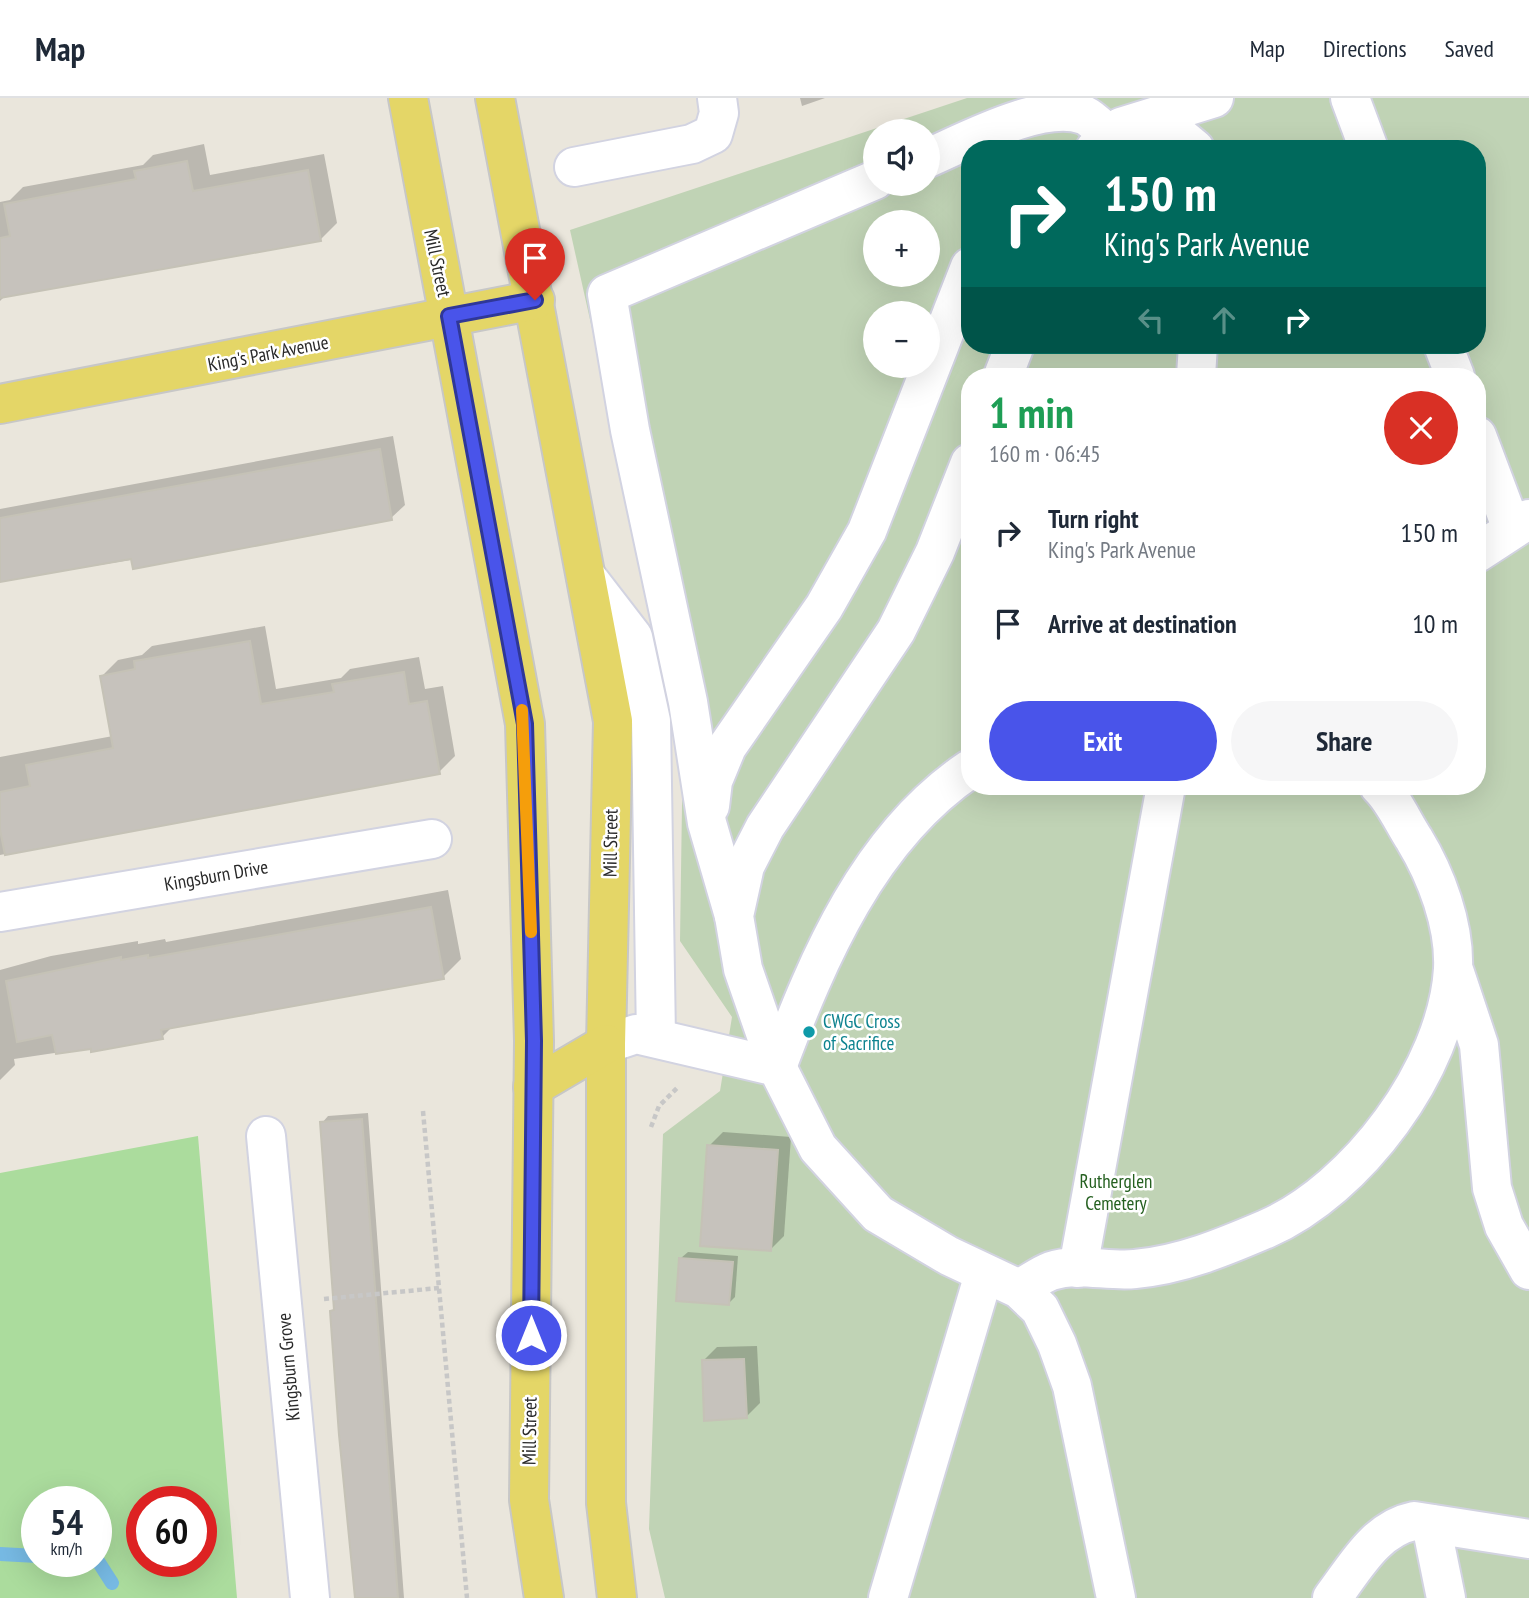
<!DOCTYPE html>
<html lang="en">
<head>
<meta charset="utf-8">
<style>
	body { margin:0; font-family:"PT Sans Narrow",sans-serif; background:#f6f6f7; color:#1f2937; height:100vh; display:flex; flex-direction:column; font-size:26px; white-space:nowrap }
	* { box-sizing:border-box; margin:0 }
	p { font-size:23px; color:#747a83 }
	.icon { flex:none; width:38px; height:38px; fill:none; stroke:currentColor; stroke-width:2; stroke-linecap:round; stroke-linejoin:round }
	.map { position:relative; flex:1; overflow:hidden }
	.side { position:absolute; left:961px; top:270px; width:525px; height:427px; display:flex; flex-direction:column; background:#fff; border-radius:28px; box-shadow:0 7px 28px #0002 }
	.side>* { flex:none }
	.guide { position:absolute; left:961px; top:42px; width:525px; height:214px; border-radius:28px; box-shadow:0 7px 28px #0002; background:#00695c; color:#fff; overflow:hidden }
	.buttons { position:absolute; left:863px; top:21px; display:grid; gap:14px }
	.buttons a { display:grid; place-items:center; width:77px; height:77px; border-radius:50%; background:#fff; box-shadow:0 7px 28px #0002; font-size:35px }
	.speed { position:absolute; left:21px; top:1388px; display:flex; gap:14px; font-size:35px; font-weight:700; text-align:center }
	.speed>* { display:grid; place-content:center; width:91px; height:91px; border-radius:50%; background:#fff; box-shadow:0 7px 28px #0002; line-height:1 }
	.speed small { font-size:18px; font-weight:400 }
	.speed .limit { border:10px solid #d22; background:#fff; color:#111 }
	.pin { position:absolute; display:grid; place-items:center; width:60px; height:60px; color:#fff; margin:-72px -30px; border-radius:50% 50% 50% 0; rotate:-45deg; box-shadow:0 0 7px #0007 }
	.pin .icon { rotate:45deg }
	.me { position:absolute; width:77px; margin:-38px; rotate:0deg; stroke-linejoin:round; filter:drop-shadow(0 0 5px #0008) }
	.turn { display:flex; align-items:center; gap:24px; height:147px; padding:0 28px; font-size:32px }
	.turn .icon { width:91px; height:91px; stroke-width:2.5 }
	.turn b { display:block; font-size:49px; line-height:60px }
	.lanes { display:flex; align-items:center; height:66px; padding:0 28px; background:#0003; justify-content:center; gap:35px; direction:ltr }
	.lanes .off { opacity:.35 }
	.round { display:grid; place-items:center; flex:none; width:74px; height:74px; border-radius:37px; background:#f6f6f7 }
	.overview { display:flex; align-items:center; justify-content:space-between; height:119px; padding:0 28px }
	h1 { font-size:42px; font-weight:800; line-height:52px; color:#1e9e55 }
	.button { display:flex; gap:14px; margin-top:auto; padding:14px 28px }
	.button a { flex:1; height:80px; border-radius:42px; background:#4954ea; color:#fff; font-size:28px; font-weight:800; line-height:80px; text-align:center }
	.button a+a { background:#f6f6f7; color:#1f2937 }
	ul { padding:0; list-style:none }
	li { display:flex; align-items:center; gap:21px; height:91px; padding:0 28px }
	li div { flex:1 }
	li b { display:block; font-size:26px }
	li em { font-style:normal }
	header { display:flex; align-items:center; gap:42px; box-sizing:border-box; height:98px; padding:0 35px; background:#fff; border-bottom:2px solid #e0e1e3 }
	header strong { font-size:33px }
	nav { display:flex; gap:38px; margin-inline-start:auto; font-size:24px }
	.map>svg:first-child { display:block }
	.green { fill:#abdc9d; fill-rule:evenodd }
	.cemetery { fill:#c0d3b5; fill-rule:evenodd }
	.shadow { fill:#0003 }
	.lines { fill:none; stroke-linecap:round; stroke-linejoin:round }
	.stream { stroke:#77bae4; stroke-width:14 }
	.building { fill:#c6c2bc; stroke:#c5c2b6; stroke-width:2 }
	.minor-casing { stroke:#d2d3e1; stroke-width:42 }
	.major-casing { stroke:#c7c7c7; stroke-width:42 }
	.path { stroke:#c7c7c7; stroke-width:4.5; stroke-dasharray:5 3.5; stroke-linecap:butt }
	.minor { stroke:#fff; stroke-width:38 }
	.major { stroke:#e4d667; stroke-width:38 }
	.route-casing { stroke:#2f3798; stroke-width:18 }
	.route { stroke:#4954ea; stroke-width:12 }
	.slow { stroke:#f59e0b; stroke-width:12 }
	.culture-dot { fill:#0f9aa8; stroke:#fff; stroke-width:2.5 }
	.labels { text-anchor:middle; stroke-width:5; stroke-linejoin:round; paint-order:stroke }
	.street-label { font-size:19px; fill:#292929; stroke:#fff }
	.culture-label { font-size:19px; fill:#0d838f; stroke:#fff; text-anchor:start }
	.park-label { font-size:19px; fill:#256020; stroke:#fff }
</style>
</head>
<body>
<header>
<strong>Map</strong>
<nav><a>Map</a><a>Directions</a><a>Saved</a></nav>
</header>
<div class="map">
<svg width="1529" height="1500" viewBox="0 0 1529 1500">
	<rect width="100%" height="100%" fill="#eae6dc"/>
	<path class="green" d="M 198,1038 L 237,1500 L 0,1500 L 0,1075 ZM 37,1404 L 96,1404 L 96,1463 L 37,1463 ZM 142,1404 L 201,1404 L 201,1463 L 142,1463 Z"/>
	<path class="cemetery" d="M 967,0 L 1529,0 L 1529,1500 L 665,1500 L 649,1431 L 663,1036 L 720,993 L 732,919 L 680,843 L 683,638 L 570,132 ZM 875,33 L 928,33 L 928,86 L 875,86 ZM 970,51 L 1477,51 L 1477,247 L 970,247 ZM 875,124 L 928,124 L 928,177 L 875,177 ZM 875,215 L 928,215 L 928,268 L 875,268 ZM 970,278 L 1477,278 L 1477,688 L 970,688 Z"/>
	<g class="shadow">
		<path d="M 800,0 L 825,0 L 802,8 Z"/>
		<path d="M 204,46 L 210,77 L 324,56 L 337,125 L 320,142 L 4,199 L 0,203 L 0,104 L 10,102 L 23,89 L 143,67 L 153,57 Z"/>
		<path d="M 393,338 L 405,407 L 391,420 L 0,483 L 0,411 Z"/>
		<path d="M 265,528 L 276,591 L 341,580 L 350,571 L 419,559 L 425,591 L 443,588 L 455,658 L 439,674 L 0,757 L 0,659 L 113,638 L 102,578 L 118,562 L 142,557 L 152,548 Z"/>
		<path d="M 448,792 L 461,861 L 443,879 L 173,928 L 162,939 L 14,961 L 15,967 L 0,982 L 0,872 L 51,858 L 138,843 L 138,846 L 165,841 L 166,844 Z"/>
		<path d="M 368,1015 L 404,1500 L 356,1500 L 332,1213 L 336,1210 L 322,1025 L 328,1018 Z"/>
		<path d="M 723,1034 L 791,1039 L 784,1138 L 770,1152 L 709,1048 Z"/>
		<path d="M 688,1154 L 738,1158 L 735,1199 L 729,1205 L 681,1160 Z"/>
		<path d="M 757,1248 L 760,1305 L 746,1319 L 703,1263 L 717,1249 Z"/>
	</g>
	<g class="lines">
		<g class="stream">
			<path d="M 0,1456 L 37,1458"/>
			<path d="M 96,1460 L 112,1485"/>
		</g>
	</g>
	<g class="building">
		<path d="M 187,63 L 193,93 L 308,72 L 321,143 L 0,200 L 0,140 L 10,138 L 4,106 L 136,81 L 134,73 Z"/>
		<path d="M 380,351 L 392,422 L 133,471 L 131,461 L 0,484 L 0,420 Z"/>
		<path d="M 250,543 L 261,606 L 334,594 L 332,586 L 404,574 L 409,606 L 427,603 L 440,676 L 5,757 L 0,732 L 0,694 L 30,688 L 26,667 L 113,650 L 100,578 L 135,571 L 134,563 Z"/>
		<path d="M 431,809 L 444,881 L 161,932 L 163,941 L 91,954 L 91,951 L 56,956 L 52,937 L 17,944 L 6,883 L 121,859 L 121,862 L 148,857 L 148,860 Z"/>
		<path d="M 362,1021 L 383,1293 L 398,1500 L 355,1500 L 339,1337 L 330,1213 L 334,1212 L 320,1024 Z"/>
		<path d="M 707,1047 L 778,1052 L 771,1153 L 700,1148 Z"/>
		<path d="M 679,1160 L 733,1164 L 729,1207 L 676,1203 Z"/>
		<path d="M 744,1261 L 747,1320 L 704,1323 L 702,1262 Z"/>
	</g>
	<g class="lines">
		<defs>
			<g id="minor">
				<path d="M 1350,0 L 1369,51"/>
				<path d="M 1131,28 L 1171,31 L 1195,51"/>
				<path d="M 1095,51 L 1121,29 L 1214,0"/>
				<path d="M 928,60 C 967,43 1042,2 1084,17 C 1093,21 1102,32 1110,38"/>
				<path d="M 574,69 L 692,46 L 713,36 L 719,15 L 717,0"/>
				<path d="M 1443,247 L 1455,278"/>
				<path d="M 1003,278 L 1015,247"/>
				<path d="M 1196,278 L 1198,247"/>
				<path d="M 1477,338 L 1512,431"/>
				<path d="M 1477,455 L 1529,421"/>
				<path d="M 586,478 L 633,539 L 651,623 L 656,940"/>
				<path d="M 710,708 L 713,683 L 727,649 L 824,509 L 867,433 L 970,169"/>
				<path d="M 0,814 L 432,741"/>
				<path d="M 734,818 L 707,725 L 688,604 L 630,332 L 607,196 L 875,82"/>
				<path d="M 1455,875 L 1479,947 L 1492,1090 L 1504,1128 L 1529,1172"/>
				<path d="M 606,946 L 636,936 L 777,969 L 818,1050 L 878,1116 L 949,1158 L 1019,1191 L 1040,1211 L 1057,1246 L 1072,1288 L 1116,1500"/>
				<path d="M 777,969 L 743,871 L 734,818 L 745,768 L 765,729 L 896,533 L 935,454 L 970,365"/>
				<path d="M 777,969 C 818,860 869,739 970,671"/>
				<path d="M 266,1038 L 310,1500"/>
				<path d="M 1078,1170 L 1166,688"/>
				<path d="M 1019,1191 C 1029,1186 1040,1177 1051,1173 C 1078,1164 1108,1174 1135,1171 C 1181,1167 1224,1149 1266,1131 C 1357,1091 1447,971 1453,871 C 1455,827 1436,777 1414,741 C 1403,724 1393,701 1379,688"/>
				<path d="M 1431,1426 L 1446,1500"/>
				<path d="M 888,1500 L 984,1176"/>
				<path d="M 1332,1500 C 1355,1470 1375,1431 1414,1423 L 1529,1441"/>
			</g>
			<g id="major">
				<path d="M 408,0 L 525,626 L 534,943 L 529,1402 L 544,1500"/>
				<path d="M 495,0 L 613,623 L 606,946 L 606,1405 L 617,1500"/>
				<path d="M 0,306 L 535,202"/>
				<path d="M 533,989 L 606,946"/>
			</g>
		</defs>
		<use href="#minor" class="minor-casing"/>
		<use href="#major" class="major-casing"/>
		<g class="path">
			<path d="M 423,1013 L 467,1500"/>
			<path d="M 651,1029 L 659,1008 L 677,990"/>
			<path d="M 324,1201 L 439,1190"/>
		</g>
		<use href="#minor" class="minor"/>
		<use href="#major" class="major"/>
	</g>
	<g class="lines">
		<defs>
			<path id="route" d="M 531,1237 L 534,943 L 525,626 L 449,218 L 535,202"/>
		</defs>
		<use href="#route" class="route-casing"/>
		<use href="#route" class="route"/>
		<path class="slow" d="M 522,612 L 531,834"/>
	</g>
	<circle class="culture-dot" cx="809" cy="934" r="7"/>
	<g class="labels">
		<g class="street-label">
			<text transform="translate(438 165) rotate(78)" y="7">Mill Street</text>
			<text transform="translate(268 255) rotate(-11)" y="7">King's Park Avenue</text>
			<text transform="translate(610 745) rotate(-89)" y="7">Mill Street</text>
			<text transform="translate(216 777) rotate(-10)" y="7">Kingsburn Drive</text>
			<text transform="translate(288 1269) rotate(-95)" y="7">Kingsburn Grove</text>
			<text transform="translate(529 1333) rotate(-89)" y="7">Mill Street</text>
		</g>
		<g class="culture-label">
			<text x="823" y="930">CWGC Cross<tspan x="823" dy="22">of Sacrifice</tspan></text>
		</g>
		<g class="park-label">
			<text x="1116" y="1090">Rutherglen<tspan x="1116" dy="22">Cemetery</tspan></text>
		</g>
	</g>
</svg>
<div class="buttons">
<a><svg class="icon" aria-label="sound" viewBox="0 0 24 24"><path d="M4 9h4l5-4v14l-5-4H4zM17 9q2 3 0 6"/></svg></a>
<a>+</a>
<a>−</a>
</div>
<div class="speed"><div>54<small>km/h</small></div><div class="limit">60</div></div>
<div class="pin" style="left:535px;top:202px;background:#d93025"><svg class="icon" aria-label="arrive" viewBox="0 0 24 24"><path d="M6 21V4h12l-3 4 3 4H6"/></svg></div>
<svg class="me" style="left:531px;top:1237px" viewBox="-20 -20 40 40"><circle r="17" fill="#4954ea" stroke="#fff" stroke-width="3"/><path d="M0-11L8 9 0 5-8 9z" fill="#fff"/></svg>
<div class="guide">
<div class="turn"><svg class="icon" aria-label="right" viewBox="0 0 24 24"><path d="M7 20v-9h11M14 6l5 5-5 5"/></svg><div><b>150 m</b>King's Park Avenue</div></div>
<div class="lanes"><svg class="icon off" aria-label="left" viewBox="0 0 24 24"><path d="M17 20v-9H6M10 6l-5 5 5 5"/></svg><svg class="icon off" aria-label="ahead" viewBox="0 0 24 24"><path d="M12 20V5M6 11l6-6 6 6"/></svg><svg class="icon" aria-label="right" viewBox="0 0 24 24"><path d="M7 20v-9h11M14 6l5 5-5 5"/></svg></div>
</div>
<section class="side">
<div class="overview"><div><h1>1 min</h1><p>160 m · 06:45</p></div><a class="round" style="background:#d93025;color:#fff"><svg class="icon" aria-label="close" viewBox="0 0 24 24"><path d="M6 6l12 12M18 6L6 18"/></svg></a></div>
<ul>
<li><svg class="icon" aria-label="right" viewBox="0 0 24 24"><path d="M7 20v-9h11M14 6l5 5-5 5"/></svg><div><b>Turn right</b><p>King's Park Avenue</p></div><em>150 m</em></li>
<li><svg class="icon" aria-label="arrive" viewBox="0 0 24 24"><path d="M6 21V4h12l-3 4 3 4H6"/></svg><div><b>Arrive at destination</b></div><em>10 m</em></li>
</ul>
<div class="button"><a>Exit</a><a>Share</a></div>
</section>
</div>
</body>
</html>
